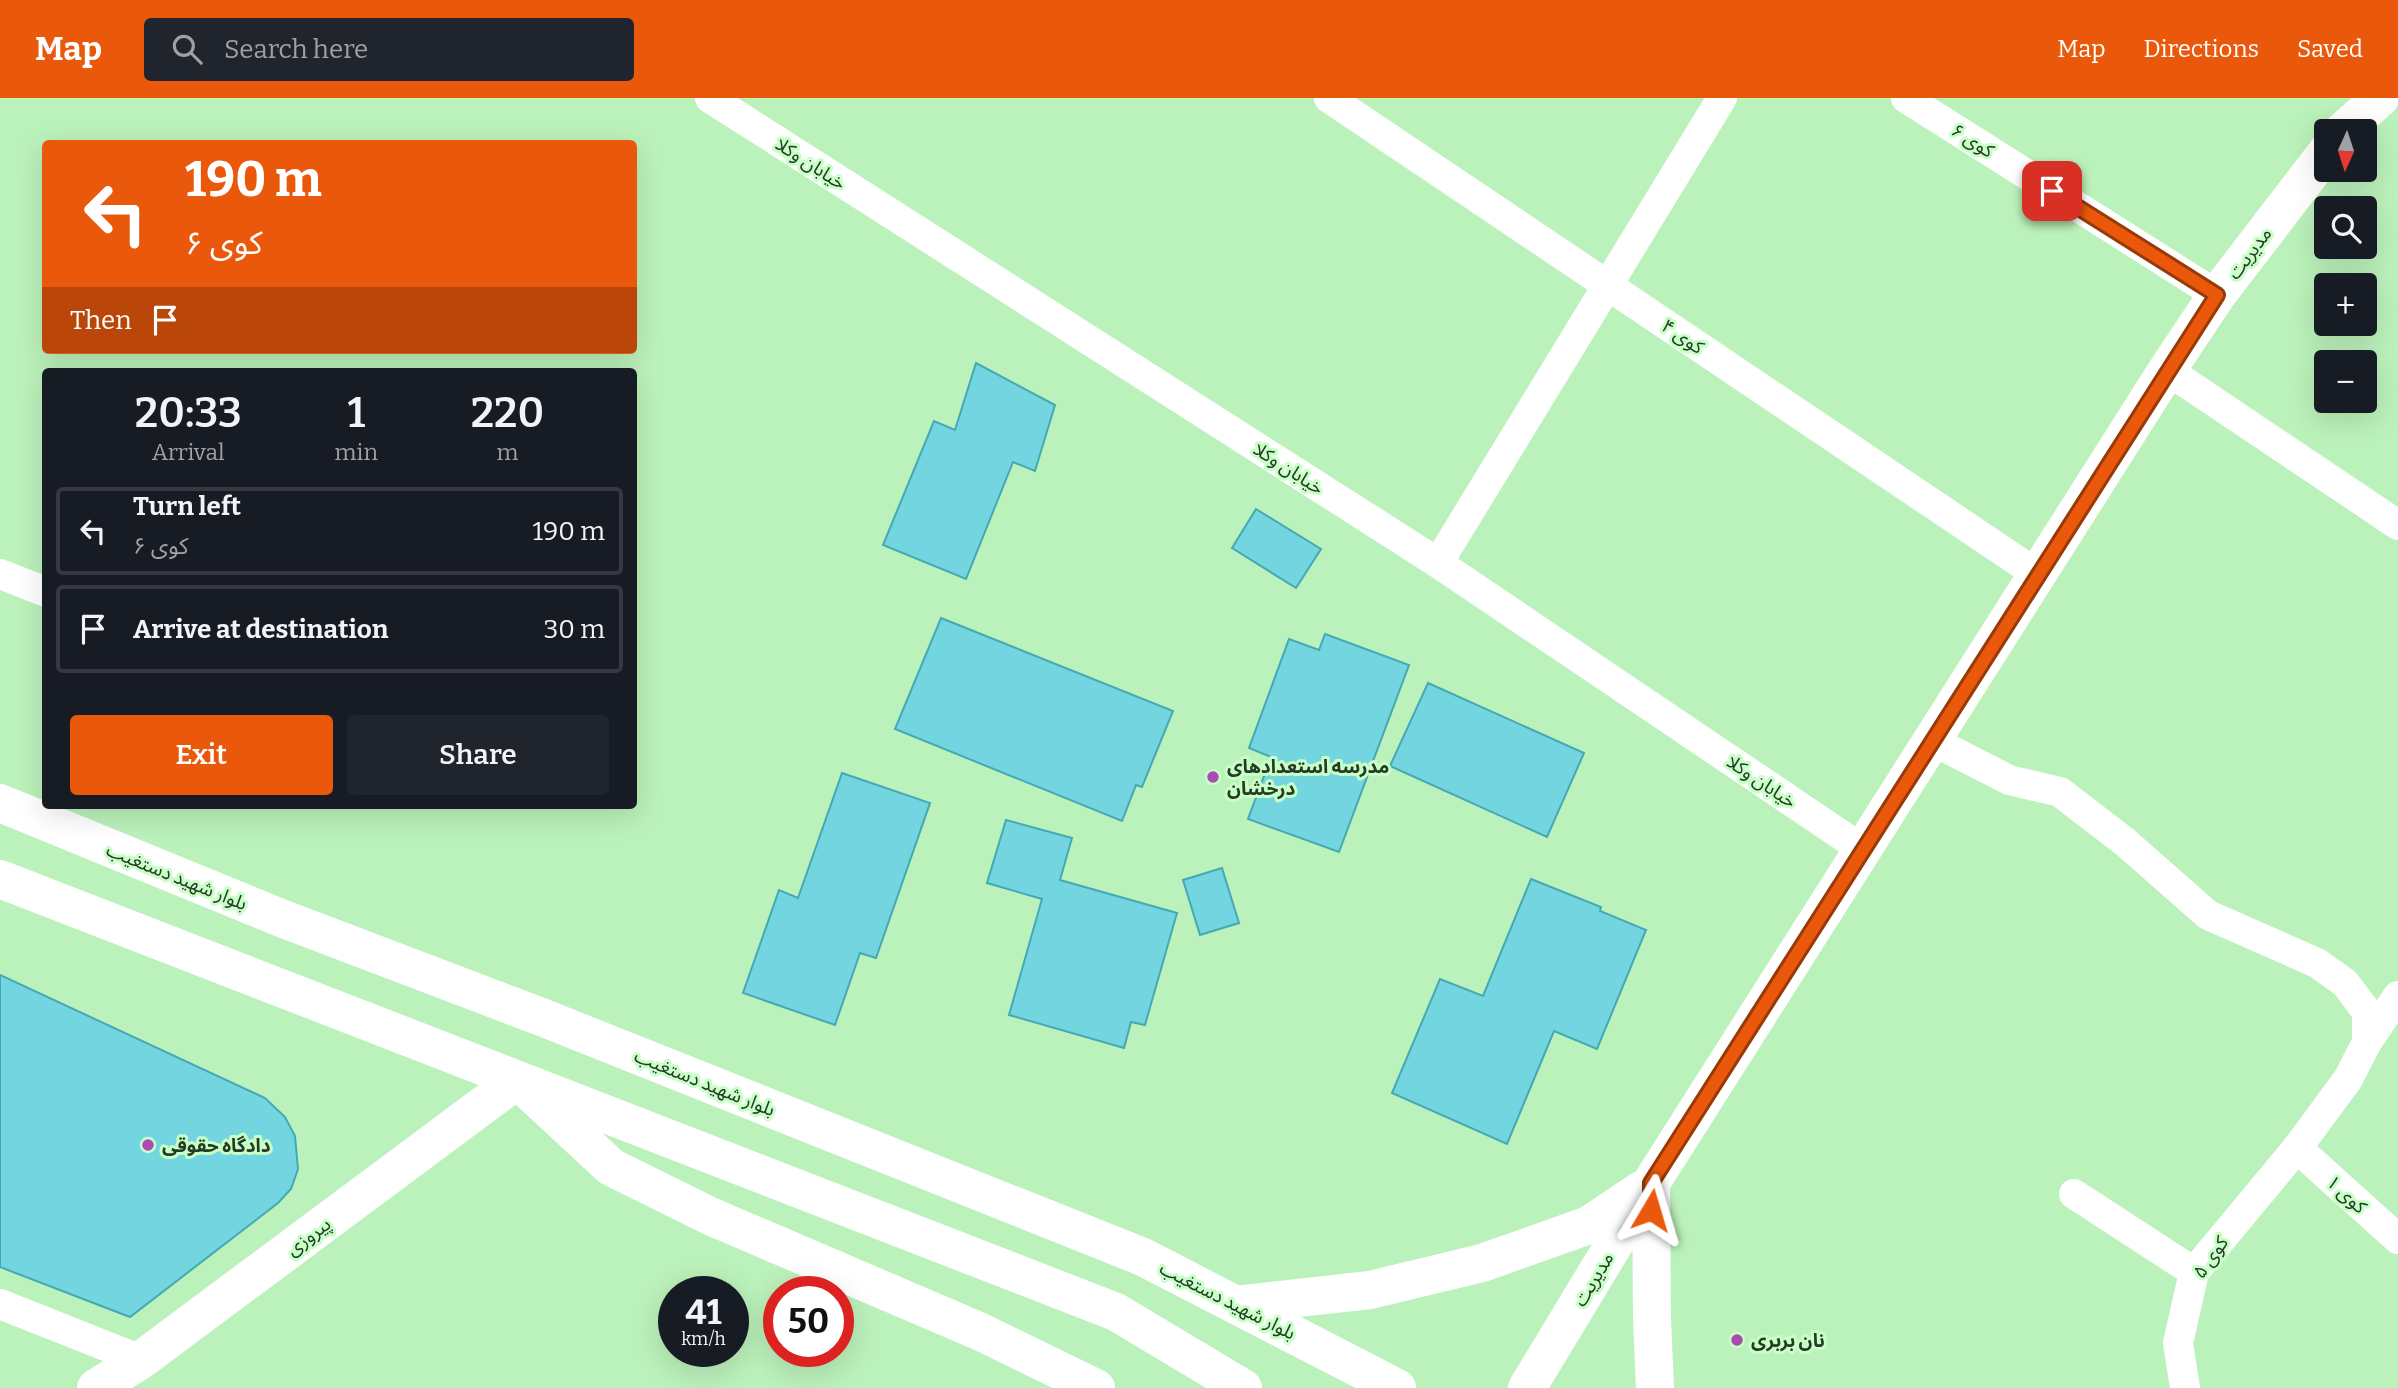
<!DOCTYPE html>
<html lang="en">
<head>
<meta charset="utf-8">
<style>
	body { margin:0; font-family:Bitter,"Noto Sans Arabic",serif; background:#20242c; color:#f1f3f6; height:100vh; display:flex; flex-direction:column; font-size:26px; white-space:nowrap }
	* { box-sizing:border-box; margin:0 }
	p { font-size:23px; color:#9ea1a6 }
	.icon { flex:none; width:38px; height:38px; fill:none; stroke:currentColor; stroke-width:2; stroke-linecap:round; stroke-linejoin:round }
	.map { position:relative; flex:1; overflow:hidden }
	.side { position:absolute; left:42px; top:270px; width:595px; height:441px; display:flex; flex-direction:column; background:#171b24; border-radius:7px; box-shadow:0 7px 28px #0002 }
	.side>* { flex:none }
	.banner { position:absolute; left:42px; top:42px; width:595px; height:214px; border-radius:7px; box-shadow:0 7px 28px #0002; background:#ea580c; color:#fff; overflow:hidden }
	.needle { width:46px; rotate:183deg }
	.buttons { position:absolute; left:2314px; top:21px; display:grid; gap:14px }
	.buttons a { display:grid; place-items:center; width:63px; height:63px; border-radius:7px; background:#171b24; box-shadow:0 7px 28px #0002; font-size:35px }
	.speed { position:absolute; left:658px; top:1178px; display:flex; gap:14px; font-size:35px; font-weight:700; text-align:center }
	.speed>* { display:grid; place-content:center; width:91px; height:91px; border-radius:50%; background:#171b24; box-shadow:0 7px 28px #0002; line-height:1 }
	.speed small { font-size:18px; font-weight:400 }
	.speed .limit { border:10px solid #d22; background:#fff; color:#111 }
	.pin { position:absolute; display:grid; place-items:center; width:60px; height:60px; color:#fff; margin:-30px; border-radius:14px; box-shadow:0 4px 10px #0006 }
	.me { position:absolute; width:77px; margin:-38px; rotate:7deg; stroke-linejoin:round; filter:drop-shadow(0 0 5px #0008) }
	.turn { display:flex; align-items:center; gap:24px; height:147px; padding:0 28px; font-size:32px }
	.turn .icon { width:91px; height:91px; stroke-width:2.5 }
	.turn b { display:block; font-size:49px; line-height:60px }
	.then { display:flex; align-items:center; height:66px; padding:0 28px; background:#0003; gap:14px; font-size:26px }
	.eta { display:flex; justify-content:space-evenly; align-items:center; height:119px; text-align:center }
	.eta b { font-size:42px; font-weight:600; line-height:49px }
	.cta { display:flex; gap:14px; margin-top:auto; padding:14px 28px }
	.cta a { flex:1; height:80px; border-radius:7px; background:#ea580c; color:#fff; font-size:28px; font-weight:600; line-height:80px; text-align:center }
	.cta a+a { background:#20242c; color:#f1f3f6 }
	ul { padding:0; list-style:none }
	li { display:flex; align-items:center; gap:21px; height:88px; margin:0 14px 10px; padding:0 14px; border:4px solid #363941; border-radius:7px }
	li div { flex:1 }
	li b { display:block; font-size:26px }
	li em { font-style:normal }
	header { display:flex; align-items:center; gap:42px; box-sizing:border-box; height:98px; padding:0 35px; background:#ea580c; color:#fff }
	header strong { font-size:33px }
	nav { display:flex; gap:38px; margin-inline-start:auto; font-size:24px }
	.search { width:490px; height:63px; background:#20242c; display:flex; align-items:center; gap:18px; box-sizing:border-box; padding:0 24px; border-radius:7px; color:#9ea1a6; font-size:26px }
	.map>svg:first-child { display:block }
	.building { fill:#73d5df; stroke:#45a9b3; stroke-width:2 }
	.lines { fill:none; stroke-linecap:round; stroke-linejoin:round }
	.street { stroke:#fff; stroke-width:30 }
	.secondary { stroke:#fff; stroke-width:38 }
	.route-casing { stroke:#983908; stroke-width:18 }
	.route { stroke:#ea580c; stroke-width:12 }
	.poi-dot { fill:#aa4bb3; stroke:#c8ffc7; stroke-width:2.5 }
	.labels { text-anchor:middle; stroke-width:6; stroke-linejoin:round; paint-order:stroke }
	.street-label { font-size:19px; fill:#253b25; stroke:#c8ffc7 }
	.poi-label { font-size:19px; font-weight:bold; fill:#253b25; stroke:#c8ffc7; text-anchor:start }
</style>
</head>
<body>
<header>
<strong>Map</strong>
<div class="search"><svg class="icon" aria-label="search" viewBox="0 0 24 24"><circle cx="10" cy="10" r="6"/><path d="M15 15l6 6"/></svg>Search here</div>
<nav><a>Map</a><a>Directions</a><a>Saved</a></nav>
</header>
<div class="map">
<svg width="2398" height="1290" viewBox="0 0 2398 1290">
	<rect width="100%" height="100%" fill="#bbf1ba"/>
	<g class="building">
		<path d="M 976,265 L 1055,307 L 1035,373 L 1013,364 L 966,481 L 883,447 L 934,323 L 955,332 Z"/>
		<path d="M 1256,411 L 1321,451 L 1296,490 L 1232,450 Z"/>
		<path d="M 941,520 L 1173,613 L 1142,689 L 1136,687 L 1122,723 L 895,631 Z"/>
		<path d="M 1325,536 L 1409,567 L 1339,754 L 1248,721 L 1271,659 L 1249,650 L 1289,541 L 1319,552 Z"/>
		<path d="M 1428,585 L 1584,655 L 1547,739 L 1390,668 Z"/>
		<path d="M 842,675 L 930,705 L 876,860 L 860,855 L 835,927 L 743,895 L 779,792 L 798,800 Z"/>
		<path d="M 1006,722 L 1072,740 L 1060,782 L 1177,815 L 1145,927 L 1131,924 L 1124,950 L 1009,917 L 1042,801 L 987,785 Z"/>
		<path d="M 1222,770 L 1239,825 L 1200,837 L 1183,782 Z"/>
		<path d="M 1531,781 L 1601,809 L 1600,813 L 1646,832 L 1597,951 L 1554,933 L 1507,1046 L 1392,995 L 1440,881 L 1483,898 Z"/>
		<path d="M 0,877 L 265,1000 L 285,1019 L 295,1038 L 298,1071 L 291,1091 L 278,1105 L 130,1219 L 0,1169 Z"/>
	</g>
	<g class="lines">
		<g class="street">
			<path d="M 710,0 L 1438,465 L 1862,751"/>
			<path d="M 1329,0 L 2037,476"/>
			<path d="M 1906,0 L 2217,197"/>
			<path d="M 2167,272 L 2398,427"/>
			<path d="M 1438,465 L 1722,0"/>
			<path d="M 0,476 L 46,494"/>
			<path d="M 1931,642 L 2009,682 L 2060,694 L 2125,744 L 2208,817 L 2317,865 L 2345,885 L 2367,914 L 2367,944 L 2348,981 L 2297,1050 L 2194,1174 L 2178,1245 L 2185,1290"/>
			<path d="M 2367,944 L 2398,898"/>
			<path d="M 2297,1050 L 2398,1141"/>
			<path d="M 2074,1096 L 2194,1174"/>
			<path d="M 0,1206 L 141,1262"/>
		</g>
		<g class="secondary">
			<path d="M 2343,33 L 2380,0"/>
			<path d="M 0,705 L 281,820 L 544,920 L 1143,1159 L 1397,1290"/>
			<path d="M 0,781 L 1116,1214 L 1243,1290"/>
			<path d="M 1651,1086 L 1652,1221 L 1655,1290"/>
			<path d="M 1236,1207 L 1370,1192 L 1482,1165 L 1589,1127 L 1641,1092"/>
			<path d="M 96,1290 L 141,1262 L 517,982 L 611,1069 L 710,1118 L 981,1234 L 1096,1290"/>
			<path d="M 1527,1290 L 1651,1085 L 2167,272 L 2217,197 L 2326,55"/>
		</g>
	</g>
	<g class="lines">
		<defs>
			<path id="route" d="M 1651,1112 L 1651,1085 L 2217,197 L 2052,93"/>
		</defs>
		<use href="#route" class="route-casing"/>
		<use href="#route" class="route"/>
	</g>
	<g class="poi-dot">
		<circle cx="1213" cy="679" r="7"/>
		<circle cx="148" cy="1047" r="7"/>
		<circle cx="1737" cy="1242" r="7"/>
	</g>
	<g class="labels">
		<g class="street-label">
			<text transform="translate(1973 42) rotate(32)" y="7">کوی ۶</text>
			<text transform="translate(811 65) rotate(33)" y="7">خیابان وکلا</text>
			<text transform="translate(2249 155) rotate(-53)" y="7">مدیریت</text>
			<text transform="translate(1683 238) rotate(34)" y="7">کوی ۴</text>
			<text transform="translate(1289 370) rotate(33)" y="7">خیابان وکلا</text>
			<text transform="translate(1762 683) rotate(34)" y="7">خیابان وکلا</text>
			<text transform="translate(177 778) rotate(22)" y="7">بلوار شهید دستغیب</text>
			<text transform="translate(705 984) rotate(22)" y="7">بلوار شهید دستغیب</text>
			<text transform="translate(2347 1096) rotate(42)" y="7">کوی ۱</text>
			<text transform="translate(308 1138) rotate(-37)" y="7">پیروزی</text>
			<text transform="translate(2210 1159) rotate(-55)" y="7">کوی ۵</text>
			<text transform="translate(1593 1181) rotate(-59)" y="7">مدیریت</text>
			<text transform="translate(1228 1202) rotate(27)" y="7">بلوار شهید دستغیب</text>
		</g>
		<g class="poi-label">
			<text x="1227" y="675">مدرسه استعدادهای<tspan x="1227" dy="22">درخشان</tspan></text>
			<text x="162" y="1054">دادگاه حقوقی</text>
			<text x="1751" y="1249">نان بربری</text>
		</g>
	</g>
</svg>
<div class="buttons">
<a><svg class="needle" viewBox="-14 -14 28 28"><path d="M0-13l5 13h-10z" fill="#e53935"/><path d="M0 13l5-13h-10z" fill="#9ea1a6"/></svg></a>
<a><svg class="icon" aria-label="search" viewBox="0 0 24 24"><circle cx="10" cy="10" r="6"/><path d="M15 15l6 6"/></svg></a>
<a>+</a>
<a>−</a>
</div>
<div class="speed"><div>41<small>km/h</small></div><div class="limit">50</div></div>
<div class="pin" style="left:2052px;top:93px;background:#d93025"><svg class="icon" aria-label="arrive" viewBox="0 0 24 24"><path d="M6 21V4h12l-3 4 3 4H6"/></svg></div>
<svg class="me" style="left:1651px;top:1112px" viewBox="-20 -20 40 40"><path d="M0-17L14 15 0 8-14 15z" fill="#ea580c" stroke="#fff" stroke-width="4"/></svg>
<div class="banner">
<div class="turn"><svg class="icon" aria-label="left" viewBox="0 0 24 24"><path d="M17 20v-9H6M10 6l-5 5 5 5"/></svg><div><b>190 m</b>کوی ۶</div></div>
<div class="then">Then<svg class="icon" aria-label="arrive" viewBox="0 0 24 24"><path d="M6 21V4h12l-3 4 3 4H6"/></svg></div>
</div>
<section class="side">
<div class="eta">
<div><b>20:33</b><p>Arrival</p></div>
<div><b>1</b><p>min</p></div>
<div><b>220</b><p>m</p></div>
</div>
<ul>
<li><svg class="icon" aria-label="left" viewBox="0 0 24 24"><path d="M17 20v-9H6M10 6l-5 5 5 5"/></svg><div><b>Turn left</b><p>کوی ۶</p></div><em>190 m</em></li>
<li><svg class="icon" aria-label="arrive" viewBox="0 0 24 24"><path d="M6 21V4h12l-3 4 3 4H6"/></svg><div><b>Arrive at destination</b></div><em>30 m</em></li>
</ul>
<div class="cta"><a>Exit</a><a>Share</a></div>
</section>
</div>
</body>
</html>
